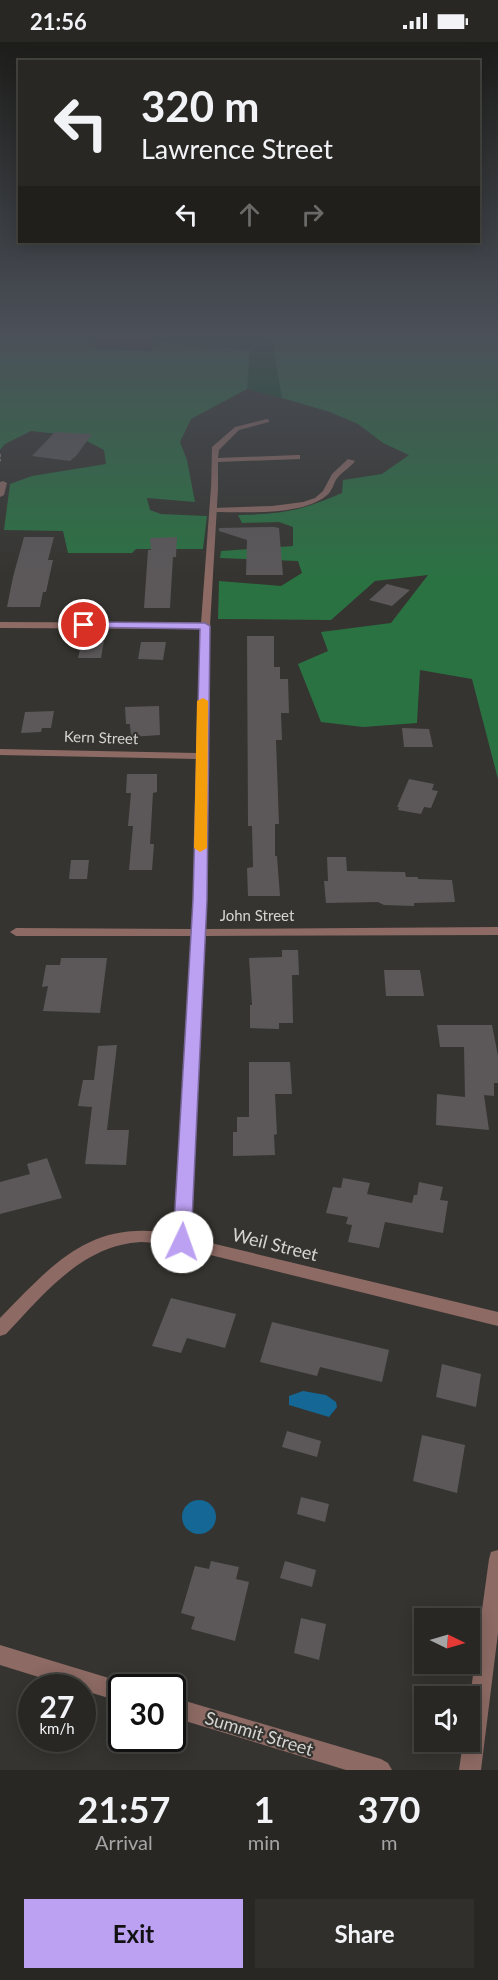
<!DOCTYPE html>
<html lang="en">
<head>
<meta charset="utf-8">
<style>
	body { margin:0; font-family:Lato,sans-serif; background:#302f2c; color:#f1f3f6; height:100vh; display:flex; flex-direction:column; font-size:22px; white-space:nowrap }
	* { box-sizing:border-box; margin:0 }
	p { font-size:20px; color:#a5a5a6 }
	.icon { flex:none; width:33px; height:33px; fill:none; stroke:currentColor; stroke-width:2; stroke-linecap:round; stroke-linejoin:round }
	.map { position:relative; height:1728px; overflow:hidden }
	.drawer { display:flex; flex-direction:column; background:#282724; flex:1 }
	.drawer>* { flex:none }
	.hud { position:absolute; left:18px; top:18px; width:462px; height:183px; border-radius:0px; box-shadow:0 3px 15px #0003,0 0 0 2px #444441; background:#282724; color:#f1f3f6; overflow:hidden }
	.needle { width:39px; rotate:95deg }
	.fabs { position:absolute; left:414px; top:1566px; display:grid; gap:12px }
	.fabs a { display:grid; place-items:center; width:66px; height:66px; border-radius:0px; background:#282724; box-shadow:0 3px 15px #0003,0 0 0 2px #444441; font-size:30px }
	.speed { position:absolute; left:18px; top:1632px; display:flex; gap:12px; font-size:30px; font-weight:700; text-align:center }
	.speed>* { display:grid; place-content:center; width:78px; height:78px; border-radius:50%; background:#282724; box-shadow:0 3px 15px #0003,0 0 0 2px #444441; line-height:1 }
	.speed small { font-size:15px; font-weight:400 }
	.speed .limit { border:3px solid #111; border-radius:9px; background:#fff; color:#111 }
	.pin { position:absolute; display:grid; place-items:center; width:51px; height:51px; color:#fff; margin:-26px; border:3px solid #fff; border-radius:50%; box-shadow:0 2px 6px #0007 }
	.me { position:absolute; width:66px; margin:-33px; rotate:3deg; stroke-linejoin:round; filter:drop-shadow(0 0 4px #0008) }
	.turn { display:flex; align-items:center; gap:21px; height:126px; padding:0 24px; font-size:27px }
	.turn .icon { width:78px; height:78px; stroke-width:2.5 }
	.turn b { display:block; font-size:42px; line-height:51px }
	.lanes { display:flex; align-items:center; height:57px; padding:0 24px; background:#0003; justify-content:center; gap:30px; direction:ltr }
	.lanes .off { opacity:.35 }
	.eta { display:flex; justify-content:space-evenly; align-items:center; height:102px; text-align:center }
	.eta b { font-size:36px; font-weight:700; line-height:42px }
	.primary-button { display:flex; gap:12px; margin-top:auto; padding:12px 24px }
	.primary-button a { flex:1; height:69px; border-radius:0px; background:#bca0f2; color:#111; font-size:24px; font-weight:700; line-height:69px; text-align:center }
	.primary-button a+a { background:#302f2c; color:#f1f3f6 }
	.status { display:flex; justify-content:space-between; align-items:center; height:42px; padding:0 30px; background:#282724; direction:ltr }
	.status svg { height:16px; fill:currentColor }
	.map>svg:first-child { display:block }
	.green { fill:#104f29 }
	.forest { fill:#2b7243 }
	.water { fill:#156895 }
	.building { fill:#5c585a }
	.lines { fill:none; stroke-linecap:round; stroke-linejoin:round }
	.path { stroke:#7f7e7b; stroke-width:2; stroke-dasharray:3 1.5; stroke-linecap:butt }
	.service { fill:#8d6a64; fill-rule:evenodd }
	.minor { fill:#8d6a64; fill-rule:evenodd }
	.route { fill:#bca0f2; stroke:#7a689d; stroke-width:1.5 }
	.slow { fill:#f59e0b }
	.labels { text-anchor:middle; stroke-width:4.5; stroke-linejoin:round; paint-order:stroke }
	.street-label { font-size:15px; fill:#d6d5d3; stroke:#353430 }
	.near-street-label { font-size:18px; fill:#d6d5d3; stroke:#353430 }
</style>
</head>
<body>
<div class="status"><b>21:56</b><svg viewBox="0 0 49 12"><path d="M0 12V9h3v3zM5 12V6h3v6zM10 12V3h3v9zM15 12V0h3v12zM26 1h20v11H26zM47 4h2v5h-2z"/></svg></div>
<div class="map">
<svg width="498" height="1728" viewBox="0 0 498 1728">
	<rect width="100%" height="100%" fill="#353430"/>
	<path class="green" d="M 154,292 L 271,292 L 282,356 L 247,347 L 249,308 L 155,300 Z"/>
	<g class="forest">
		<path d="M 0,292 L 100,292 L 91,300 L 96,307 L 151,309 L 155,300 L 250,308 L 247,347 L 191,377 L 180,400 L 187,418 L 195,460 L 147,456 L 150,468 L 161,472 L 207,474 L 203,507 L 136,507 L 132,511 L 68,511 L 63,489 L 4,488 L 10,442 L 32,434 L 106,422 L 104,408 L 77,394 L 31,389 L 5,402 L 0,408 Z"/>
		<path d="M 271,292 L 498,292 L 498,737 L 472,637 L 420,628 L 417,681 L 363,685 L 321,680 L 298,622 L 328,609 L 321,590 L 391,581 L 428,533 L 375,539 L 331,578 L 218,577 L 219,539 L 281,544 L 302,531 L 298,519 L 220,516 L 221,509 L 293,504 L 293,485 L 279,480 L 242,481 L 238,473 C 282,472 301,469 342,451 L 343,438 L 382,432 L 409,413 L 383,401 L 358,382 L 330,370 L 282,356 Z"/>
	</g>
	<g class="water">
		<path d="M 303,1349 L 326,1353 L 336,1360 L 337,1365 L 329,1375 L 289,1363 L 289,1354 Z"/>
		<circle cx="199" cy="1475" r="17"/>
	</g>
	<g class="building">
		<path d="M 55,390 L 92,392 L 76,414 L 70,419 L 32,414 Z"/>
		<path d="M 274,485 L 279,486 L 283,533 L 246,533 L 247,498 L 219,489 L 219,486 Z"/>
		<path d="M 24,495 L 54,495 L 48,518 L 53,518 L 46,550 L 43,550 L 40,565 L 7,565 L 13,535 Z"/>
		<path d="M 177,495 L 176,515 L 173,515 L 170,566 L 144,566 L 148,508 L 151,508 L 150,496 Z"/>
		<path d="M 387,542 L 410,548 L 392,564 L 369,558 Z"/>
		<path d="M 247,594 L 274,594 L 274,625 L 280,625 L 280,637 L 288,637 L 289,671 L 281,671 L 282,698 L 276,698 L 279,782 L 275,782 L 275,814 L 277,814 L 280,854 L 248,854 L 247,826 L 253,825 L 252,784 L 248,784 Z"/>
		<path d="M 82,598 L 104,599 L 101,616 L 78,616 Z"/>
		<path d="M 141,600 L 166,600 L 163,618 L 138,617 Z"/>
		<path d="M 159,664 L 160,693 L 131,695 L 130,682 L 126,682 L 125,665 Z"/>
		<path d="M 54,669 L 51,686 L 42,686 L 41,690 L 21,691 L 25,670 Z"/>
		<path d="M 402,686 L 429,687 L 433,705 L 404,705 Z"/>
		<path d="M 127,732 L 157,732 L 157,750 L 153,751 L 150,802 L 154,802 L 152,828 L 129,828 L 133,784 L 128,784 L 131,751 L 126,751 Z"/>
		<path d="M 409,737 L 434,742 L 432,748 L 438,749 L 431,766 L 424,765 L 421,772 L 398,768 L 399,765 L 397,765 Z"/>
		<path d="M 327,815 L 346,815 L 347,829 L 405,830 L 406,835 L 418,835 L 418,837 L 452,838 L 455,860 L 414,861 L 414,864 L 384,863 L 378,860 L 326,861 L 324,839 L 328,839 Z"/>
		<path d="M 71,818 L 89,818 L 87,837 L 69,837 Z"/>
		<path d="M 282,908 L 298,908 L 299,933 L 292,933 L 293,981 L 279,981 L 279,987 L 250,986 L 250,963 L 252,963 L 249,916 L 282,915 Z"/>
		<path d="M 61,916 L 107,916 L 100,971 L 43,969 L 48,944 L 42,945 L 46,923 L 60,923 Z"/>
		<path d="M 384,928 L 420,928 L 424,954 L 386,954 Z"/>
		<path d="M 437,983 L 492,983 L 498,1014 L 498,1041 L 494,1041 L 494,1054 L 484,1053 L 489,1088 L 436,1083 L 437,1052 L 465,1055 L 464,1005 L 440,1005 Z"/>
		<path d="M 117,1003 L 107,1088 L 129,1088 L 126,1123 L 85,1122 L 92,1065 L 78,1064 L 83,1038 L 94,1038 L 98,1004 Z"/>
		<path d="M 249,1020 L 290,1020 L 292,1052 L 275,1052 L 277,1092 L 274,1093 L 275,1113 L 233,1114 L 233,1090 L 237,1090 L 237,1075 L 249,1075 Z"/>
		<path d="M 47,1116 L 62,1156 L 0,1172 L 0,1140 L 30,1132 L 27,1122 Z"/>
		<path d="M 343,1136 L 370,1141 L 367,1152 L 412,1161 L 414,1153 L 417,1153 L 419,1140 L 443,1145 L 440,1158 L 448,1159 L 443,1191 L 385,1180 L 379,1206 L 348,1200 L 352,1183 L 346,1182 L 348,1175 L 326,1171 L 333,1145 L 341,1146 Z"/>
		<path d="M 171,1256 L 236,1272 L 225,1306 L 187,1296 L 181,1311 L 152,1304 Z"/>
		<path d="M 272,1280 L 389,1308 L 382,1340 L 320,1325 L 317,1334 L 260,1320 Z"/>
		<path d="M 442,1322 L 481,1332 L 476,1365 L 436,1355 Z"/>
		<path d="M 287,1389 L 321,1399 L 317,1415 L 282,1405 Z"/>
		<path d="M 422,1393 L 465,1403 L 457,1451 L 413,1439 Z"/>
		<path d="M 301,1455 L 329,1462 L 325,1480 L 297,1472 Z"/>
		<path d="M 211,1519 L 239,1525 L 236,1537 L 249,1540 L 235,1599 L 191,1587 L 195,1575 L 181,1571 L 195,1524 L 209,1527 Z"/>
		<path d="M 285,1519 L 316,1528 L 312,1545 L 280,1536 Z"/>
		<path d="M 301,1576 L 326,1582 L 319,1618 L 294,1611 Z"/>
	</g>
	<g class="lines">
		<path class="path" d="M 0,412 L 0,421"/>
		<g class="service">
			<path d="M 267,377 L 269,378 L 269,380 L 239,388 L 219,408 L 218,416 L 297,413 L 300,413 L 300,417 L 218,420 L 218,447 L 211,449 L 212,405 L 235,385 Z"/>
			<path d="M 348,417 L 355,419 C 350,426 343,429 338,435 C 333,441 333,449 326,454 C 301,474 244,470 213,470 L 209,468 L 213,466 L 272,464 L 303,460 L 315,456 L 323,449 L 332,432 Z"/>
		</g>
		<g class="minor">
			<path d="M 3,439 L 7,441 L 4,453 L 0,455 L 0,440 Z"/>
			<path d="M 211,445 L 218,447 L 210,584 L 205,887 L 498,885 L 498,893 L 204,894 L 190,1196 L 498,1270 L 498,1284 L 182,1206 C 168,1204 154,1200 141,1200 C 82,1203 43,1253 6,1292 L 0,1294 L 0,1276 C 54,1221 91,1176 175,1192 L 192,894 L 16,894 L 10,890 L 16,886 L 192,887 L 197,717 L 0,713 L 0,707 L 197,711 L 200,587 L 0,586 L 0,580 L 201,581 Z"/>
			<path d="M 498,1508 L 498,1591 L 481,1728 L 459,1728 L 463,1700 L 470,1700 L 470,1655 L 489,1517 L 491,1510 Z"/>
			<path d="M 0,1603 L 122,1640 L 129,1643 L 130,1646 L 122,1646 L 122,1660 L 82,1648 L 82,1646 L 74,1646 L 0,1623 Z"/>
			<path d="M 172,1655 L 381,1717 L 388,1721 L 392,1728 L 346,1728 L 172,1675 Z"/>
		</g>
	</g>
	<linearGradient id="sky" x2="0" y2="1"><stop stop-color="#1d1d1a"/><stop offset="0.55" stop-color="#4b5059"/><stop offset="1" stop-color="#4b5059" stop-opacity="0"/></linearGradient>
	<rect width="498" height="534" fill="url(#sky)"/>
	<path class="route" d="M 84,580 L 205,581 L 210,584 L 207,858 L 191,1200 L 189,1205 L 182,1208 L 176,1205 L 173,1200 L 193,858 L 200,587 L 81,585 L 79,583 Z"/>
	<path class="slow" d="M 203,656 L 208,659 L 207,806 L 200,810 L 194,806 L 197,659 Z"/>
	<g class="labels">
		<g class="street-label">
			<text transform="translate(101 696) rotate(2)" y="5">Kern Street</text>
			<text x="257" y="879">John Street</text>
		</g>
		<g class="near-street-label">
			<text transform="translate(275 1203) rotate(14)" y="6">Weil Street</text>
			<text transform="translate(259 1692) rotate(17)" y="6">Summit Street</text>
		</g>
	</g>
</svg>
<div class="fabs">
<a><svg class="needle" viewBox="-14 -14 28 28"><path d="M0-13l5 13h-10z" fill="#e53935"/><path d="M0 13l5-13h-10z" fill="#a5a5a6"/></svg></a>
<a><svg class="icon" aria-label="sound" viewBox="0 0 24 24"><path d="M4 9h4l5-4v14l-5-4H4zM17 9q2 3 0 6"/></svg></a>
</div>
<div class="speed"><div>27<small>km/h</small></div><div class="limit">30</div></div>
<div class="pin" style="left:84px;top:583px;background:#d93025"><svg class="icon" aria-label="arrive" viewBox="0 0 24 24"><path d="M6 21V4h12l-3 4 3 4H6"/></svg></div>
<svg class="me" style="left:182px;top:1200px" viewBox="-20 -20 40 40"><circle r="19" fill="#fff"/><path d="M0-13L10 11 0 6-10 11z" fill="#bca0f2"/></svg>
<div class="hud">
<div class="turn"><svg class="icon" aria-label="left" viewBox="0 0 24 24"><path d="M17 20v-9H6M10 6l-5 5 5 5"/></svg><div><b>320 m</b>Lawrence Street</div></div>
<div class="lanes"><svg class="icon" aria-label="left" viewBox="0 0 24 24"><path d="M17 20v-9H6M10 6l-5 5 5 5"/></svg><svg class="icon off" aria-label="ahead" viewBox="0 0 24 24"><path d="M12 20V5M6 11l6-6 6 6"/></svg><svg class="icon off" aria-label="right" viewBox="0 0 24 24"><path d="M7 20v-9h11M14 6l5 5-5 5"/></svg></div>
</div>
</div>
<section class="drawer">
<div class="eta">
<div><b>21:57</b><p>Arrival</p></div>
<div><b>1</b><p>min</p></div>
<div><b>370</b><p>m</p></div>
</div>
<div class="primary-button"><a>Exit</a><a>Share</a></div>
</section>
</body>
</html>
